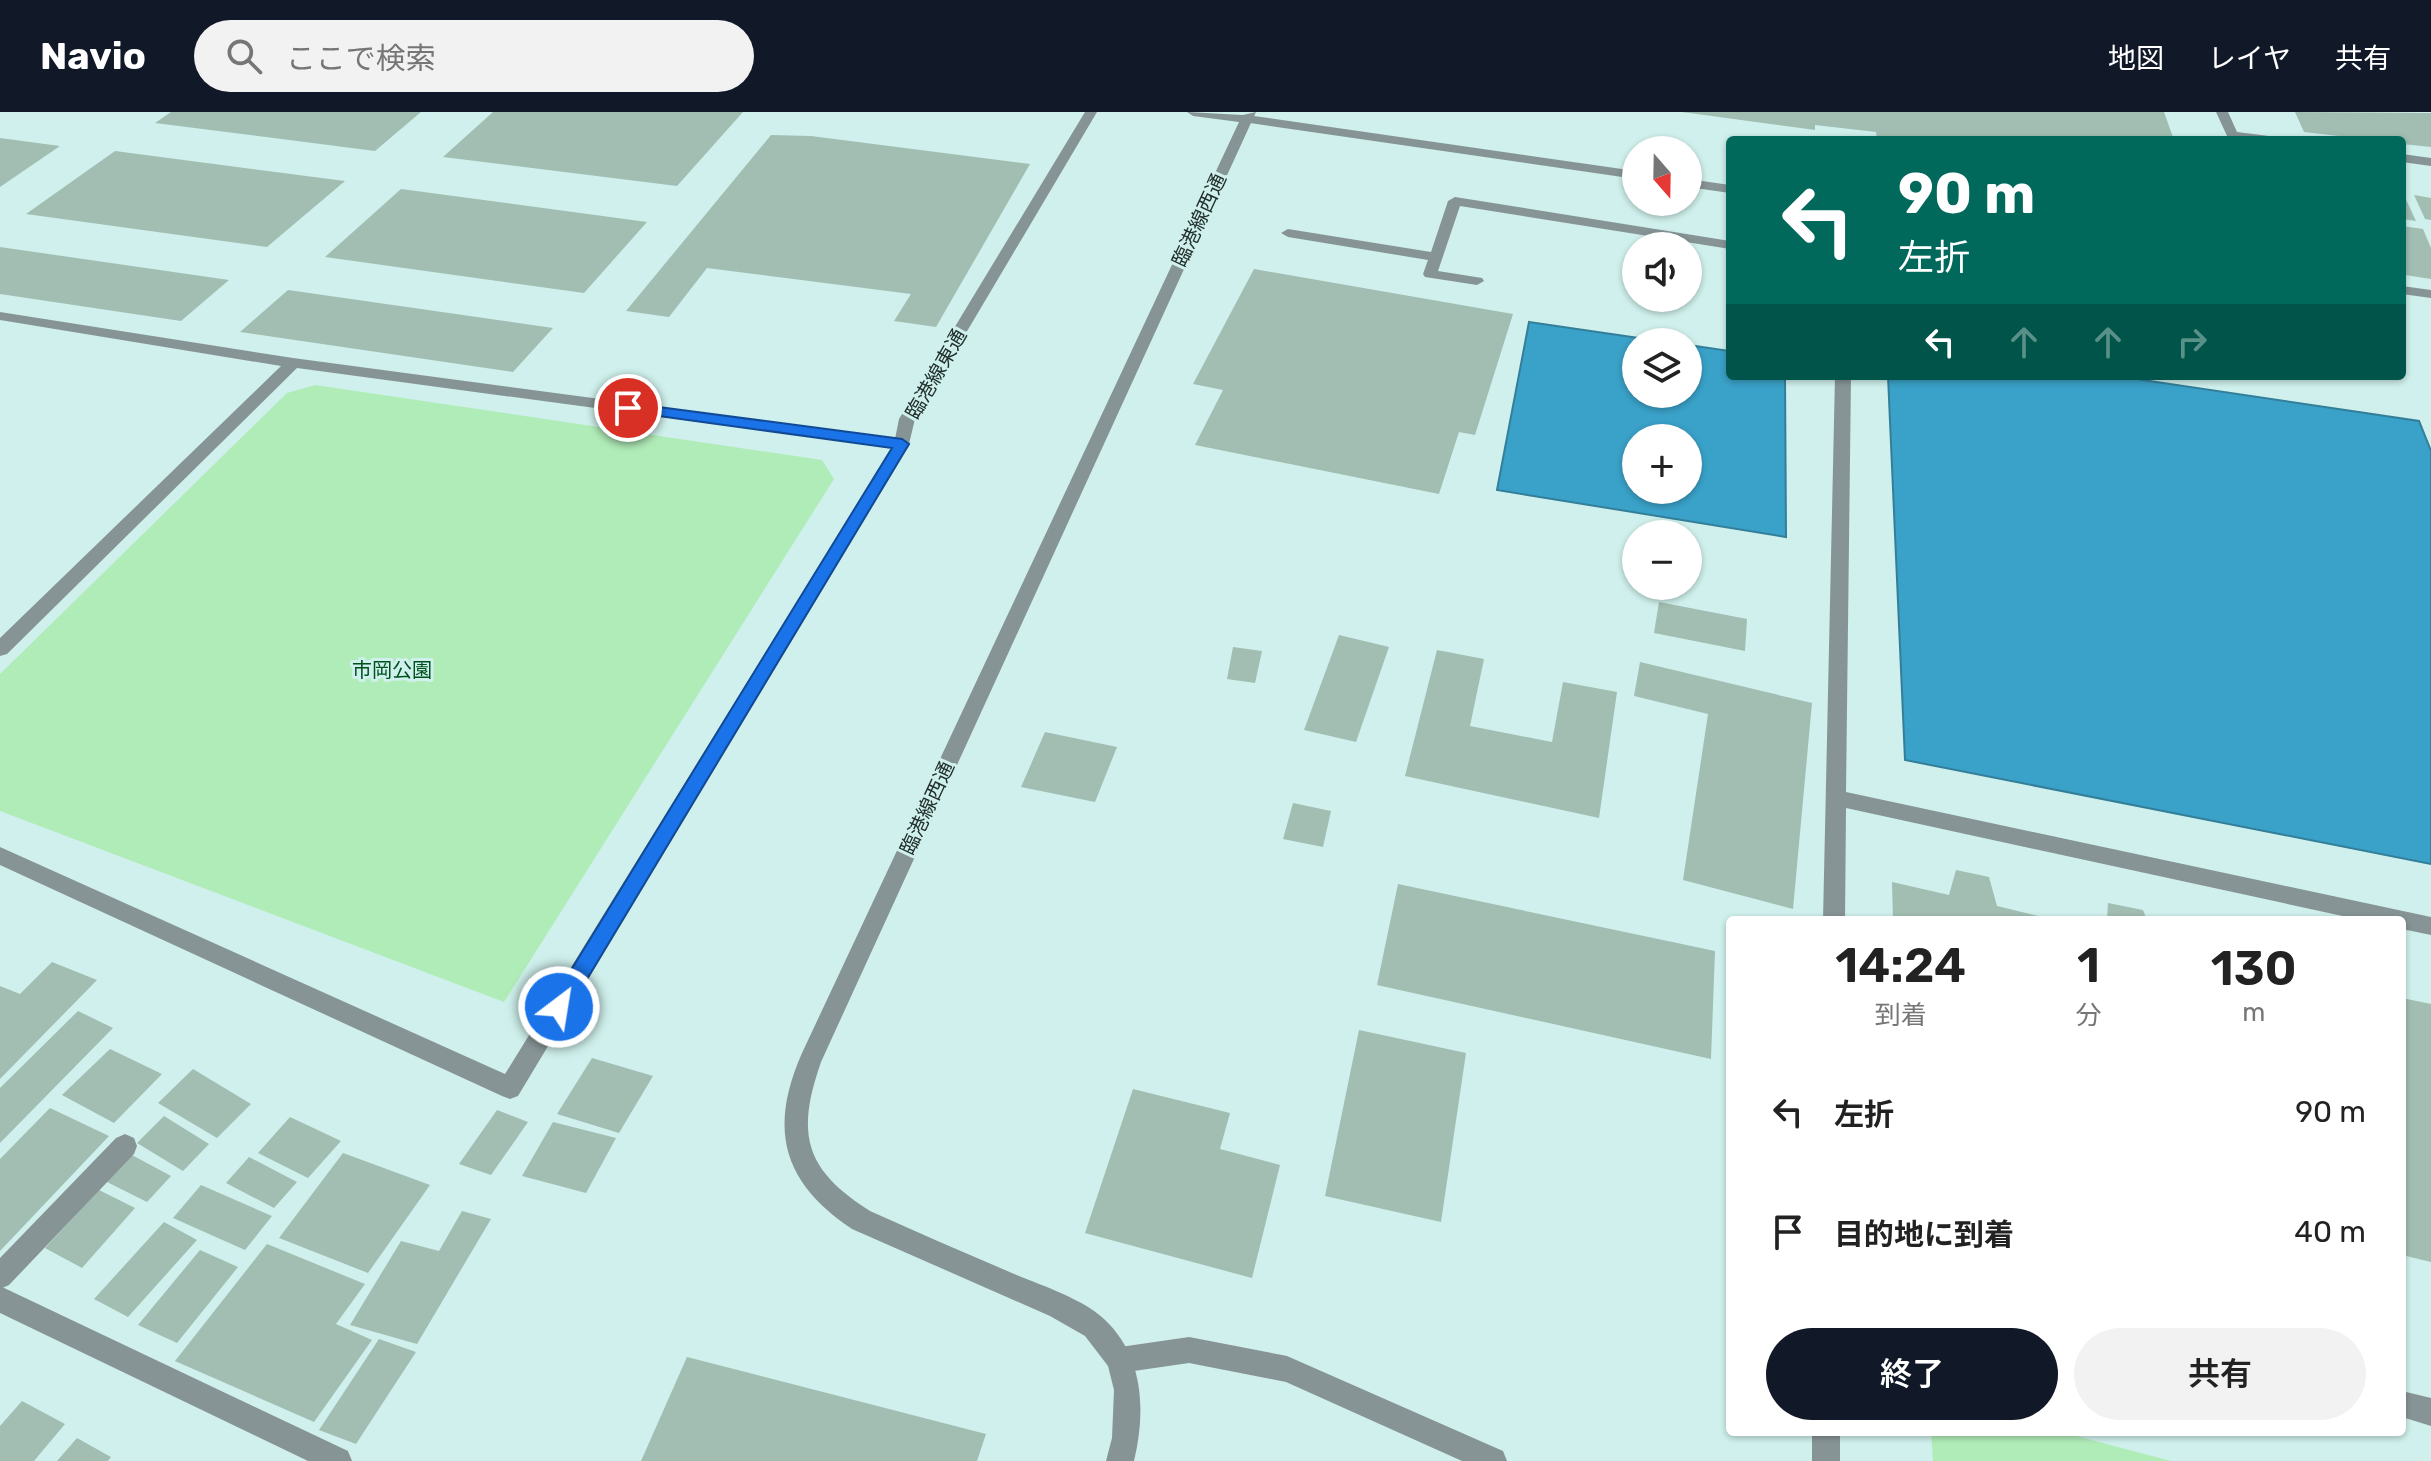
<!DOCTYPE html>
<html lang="ja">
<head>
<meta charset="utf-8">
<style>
	body { margin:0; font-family:Rubik,"Noto Sans JP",sans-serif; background:#f2f2f2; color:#222; height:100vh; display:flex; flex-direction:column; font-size:30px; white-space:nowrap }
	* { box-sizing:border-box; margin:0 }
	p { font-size:26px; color:#767676 }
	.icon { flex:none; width:44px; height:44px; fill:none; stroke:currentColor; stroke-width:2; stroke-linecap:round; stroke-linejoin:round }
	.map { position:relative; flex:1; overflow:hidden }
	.drawer { position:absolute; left:1726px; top:804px; width:680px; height:520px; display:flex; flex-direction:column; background:#fff; border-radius:8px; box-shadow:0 2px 6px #0004 }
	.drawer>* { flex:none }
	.top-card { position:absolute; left:1726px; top:24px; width:680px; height:244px; border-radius:8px; box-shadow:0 2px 6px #0004; background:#00695c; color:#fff; overflow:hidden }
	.needle { width:52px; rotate:160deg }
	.controls { position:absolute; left:1622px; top:24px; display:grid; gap:16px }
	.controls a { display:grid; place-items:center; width:80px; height:80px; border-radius:50%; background:#fff; box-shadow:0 2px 6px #0004; font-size:40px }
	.pin { position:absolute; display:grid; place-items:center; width:68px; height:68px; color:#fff; margin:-34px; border:4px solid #fff; border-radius:50%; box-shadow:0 2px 8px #0007 }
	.me { position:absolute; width:88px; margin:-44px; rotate:31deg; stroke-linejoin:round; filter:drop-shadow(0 0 6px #0008) }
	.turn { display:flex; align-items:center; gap:28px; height:168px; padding:0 40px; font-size:36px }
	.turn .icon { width:104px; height:104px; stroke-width:2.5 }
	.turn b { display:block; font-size:56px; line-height:68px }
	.lanes { display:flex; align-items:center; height:76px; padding:0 40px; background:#0003; justify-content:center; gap:40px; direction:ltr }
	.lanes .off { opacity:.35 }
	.eta { display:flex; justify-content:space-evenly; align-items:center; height:136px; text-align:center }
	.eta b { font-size:48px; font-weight:600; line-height:56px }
	.button { display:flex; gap:16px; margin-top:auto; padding:16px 40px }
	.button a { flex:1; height:92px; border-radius:48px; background:#111827; color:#fff; font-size:32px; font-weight:600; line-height:92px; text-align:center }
	.button a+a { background:#f2f2f2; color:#222 }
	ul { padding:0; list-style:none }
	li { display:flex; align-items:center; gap:24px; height:120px; padding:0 40px }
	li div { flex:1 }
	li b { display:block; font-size:30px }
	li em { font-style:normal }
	header { display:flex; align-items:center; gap:48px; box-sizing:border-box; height:112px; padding:0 40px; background:#111827; color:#fff }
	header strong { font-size:38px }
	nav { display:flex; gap:44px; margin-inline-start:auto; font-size:28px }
	.search { width:560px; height:72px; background:#f2f2f2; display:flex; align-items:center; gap:20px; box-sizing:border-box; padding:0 28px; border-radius:44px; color:#767676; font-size:30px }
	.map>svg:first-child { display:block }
	.green { fill:#b0ecb8 }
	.water { fill:#3aa1c8; stroke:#337f9a; stroke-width:2; fill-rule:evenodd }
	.building { fill:#a2beb2 }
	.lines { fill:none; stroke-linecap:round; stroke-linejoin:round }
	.service { fill:#879496; fill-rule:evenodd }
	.minor { fill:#879496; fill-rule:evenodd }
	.tertiary { fill:#879496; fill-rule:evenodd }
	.route { fill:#1a73e8; stroke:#114b97; stroke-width:2 }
	.labels { text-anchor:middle; stroke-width:6; stroke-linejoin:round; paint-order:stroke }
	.street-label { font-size:20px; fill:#222f2d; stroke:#cff0ec }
	.park-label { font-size:20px; fill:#00521c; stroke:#cff0ec }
</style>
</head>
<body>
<header>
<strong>Navio</strong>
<div class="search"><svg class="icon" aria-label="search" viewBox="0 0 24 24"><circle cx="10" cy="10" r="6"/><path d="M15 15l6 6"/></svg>ここで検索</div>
<nav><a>地図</a><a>レイヤ</a><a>共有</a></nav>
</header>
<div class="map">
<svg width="2431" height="1349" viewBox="0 0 2431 1349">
	<rect width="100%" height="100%" fill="#cff0ec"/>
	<g class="green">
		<path d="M 315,273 L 822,348 L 834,367 L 504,890 L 0,699 L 0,562 L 287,281 Z"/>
		<path d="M 1931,1320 L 2061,1320 L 2171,1349 L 1933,1349 Z"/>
	</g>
	<g class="water">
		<path d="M 1529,210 L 1666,230 L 1636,230 L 1636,282 L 1688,282 L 1688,233 L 1730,239 L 1730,264 L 1785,264 L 1786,425 L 1497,378 ZM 1636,326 L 1688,326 L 1688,378 L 1636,378 Z"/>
		<path d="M 1888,264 L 2116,264 L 2419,309 L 2431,339 L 2431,752 L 1905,648 Z"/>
	</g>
	<g class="building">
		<path d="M 171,0 L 421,0 L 375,39 L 155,11 Z"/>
		<path d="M 493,0 L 743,0 L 677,74 L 443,45 Z"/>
		<path d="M 1682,0 L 2164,0 L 2174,28 L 1877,28 L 1876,20 L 1815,13 L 1815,18 Z"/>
		<path d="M 2295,0 L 2431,1 L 2431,35 L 2402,32 L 2402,28 L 2373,28 L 2304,20 Z"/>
		<path d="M 771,23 L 811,24 L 1030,52 L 936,215 L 894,209 L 911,182 L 707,156 L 669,205 L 626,199 Z"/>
		<path d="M 0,26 L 60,34 L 0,75 Z"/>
		<path d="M 115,39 L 345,69 L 267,135 L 26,102 Z"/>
		<path d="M 401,77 L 647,110 L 584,181 L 325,145 Z"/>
		<path d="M 2402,79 L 2416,109 L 2402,107 Z"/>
		<path d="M 2414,83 L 2431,86 L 2431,108 L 2425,107 Z"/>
		<path d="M 2402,114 L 2423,117 L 2431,136 L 2431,167 L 2405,163 Z"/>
		<path d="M 0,135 L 229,168 L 181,209 L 0,182 Z"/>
		<path d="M 1254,157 L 1513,202 L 1475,323 L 1459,320 L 1439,382 L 1195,333 L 1223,278 L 1193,272 Z"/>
		<path d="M 288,178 L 553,216 L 513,260 L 240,220 Z"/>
		<path d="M 1659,490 L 1747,507 L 1745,539 L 1654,521 Z"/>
		<path d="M 1339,523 L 1389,535 L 1356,630 L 1304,618 Z"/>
		<path d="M 1233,535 L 1262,539 L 1255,571 L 1227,567 Z"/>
		<path d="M 1437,538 L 1484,547 L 1470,614 L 1552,630 L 1563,570 L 1617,580 L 1599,706 L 1405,664 Z"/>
		<path d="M 1640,550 L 1812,591 L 1793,797 L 1683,768 L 1708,602 L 1634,584 Z"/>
		<path d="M 1045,620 L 1117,635 L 1095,690 L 1021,675 Z"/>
		<path d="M 1293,691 L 1331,699 L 1323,735 L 1283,727 Z"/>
		<path d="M 1956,758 L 1989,765 L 1997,794 L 2054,808 L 1893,808 L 1892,770 L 1949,783 Z"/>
		<path d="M 1398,772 L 1715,839 L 1711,947 L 1377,873 Z"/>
		<path d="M 2108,791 L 2143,798 L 2147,808 L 2107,808 Z"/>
		<path d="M 52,850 L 97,868 L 0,967 L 0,874 L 20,882 Z"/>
		<path d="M 2402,886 L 2431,892 L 2431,1150 L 2402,1143 Z"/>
		<path d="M 78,899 L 113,916 L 0,1031 L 0,976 Z"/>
		<path d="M 1359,918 L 1466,941 L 1441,1110 L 1325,1084 Z"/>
		<path d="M 110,937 L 162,962 L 114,1011 L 62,983 Z"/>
		<path d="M 592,946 L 653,964 L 619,1021 L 557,1002 Z"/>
		<path d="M 193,957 L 251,992 L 217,1026 L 158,991 Z"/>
		<path d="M 1133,977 L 1230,1001 L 1220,1037 L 1280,1053 L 1252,1166 L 1085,1121 Z"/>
		<path d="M 50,996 L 109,1024 L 0,1139 L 0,1047 Z"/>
		<path d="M 497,998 L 528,1010 L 491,1063 L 459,1052 Z"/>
		<path d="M 164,1004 L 209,1032 L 183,1059 L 137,1031 Z"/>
		<path d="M 290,1005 L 341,1029 L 308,1066 L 258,1041 Z"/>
		<path d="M 553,1010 L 616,1026 L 586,1081 L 522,1064 Z"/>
		<path d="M 343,1041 L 430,1073 L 368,1161 L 279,1126 Z"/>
		<path d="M 130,1042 L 171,1064 L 147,1090 L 105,1069 Z"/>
		<path d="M 249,1045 L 297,1070 L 274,1096 L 226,1071 Z"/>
		<path d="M 201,1073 L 272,1104 L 245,1138 L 173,1106 Z"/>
		<path d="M 99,1078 L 135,1096 L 82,1156 L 45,1136 Z"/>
		<path d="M 462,1099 L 491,1107 L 417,1232 L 350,1213 L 401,1129 L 439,1139 Z"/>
		<path d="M 164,1110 L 197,1128 L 128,1205 L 94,1187 Z"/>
		<path d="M 267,1132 L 365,1172 L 336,1212 L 372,1228 L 314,1310 L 175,1249 Z"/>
		<path d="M 200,1138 L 238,1155 L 177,1231 L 138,1213 Z"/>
		<path d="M 379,1227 L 416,1240 L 356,1332 L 319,1318 Z"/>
		<path d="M 687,1245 L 986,1322 L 977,1349 L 641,1349 Z"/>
		<path d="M 22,1289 L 65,1312 L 34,1349 L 0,1349 L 0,1314 Z"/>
		<path d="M 77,1326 L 111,1345 L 108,1349 L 57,1349 Z"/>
	</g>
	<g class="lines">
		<g class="service">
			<path d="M 1455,85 L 1730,129 L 1730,137 L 1460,94 L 1438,159 L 1482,166 L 1484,169 L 1477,173 L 1425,165 L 1423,162 L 1428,148 L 1288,125 L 1281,121 L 1288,117 L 1431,140 L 1448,89 Z"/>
			<path d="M 1835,264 L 1851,264 L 1846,680 L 2431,805 L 2431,823 L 2402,817 L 2402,808 L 2361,808 L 1846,696 L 1845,808 L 1823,808 Z"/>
			<path d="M 125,1022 L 134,1026 L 137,1034 L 134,1042 L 9,1173 L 0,1177 L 0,1146 L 116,1026 Z"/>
			<path d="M 2402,1279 L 2431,1286 L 2431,1314 L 2402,1305 Z"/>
			<rect x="1812" y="1320" width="28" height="29"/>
		</g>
		<g class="minor">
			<path d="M 2216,0 L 2228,0 L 2237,20 L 2269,24 L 2275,28 L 2228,26 Z"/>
			<path d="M 1247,3 L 1636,59 L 1636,67 L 1243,10 L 1241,7 Z"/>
			<path d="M 2402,42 L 2431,46 L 2431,54 L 2402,50 Z"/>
			<path d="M 1688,67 L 1730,73 L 1730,81 L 1688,75 Z"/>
			<path d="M 2402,174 L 2431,178 L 2431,186 L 2402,182 Z"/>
			<path d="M 0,200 L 293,246 L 908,328 L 910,332 L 518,984 L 510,987 L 502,984 L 0,753 L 0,735 L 505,962 L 892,336 L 297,256 L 7,542 L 0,544 L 0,526 L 281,254 L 0,208 Z"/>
			<path d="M 1189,1225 L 1287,1244 L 1503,1339 L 1507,1349 L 1462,1349 L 1286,1270 L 1189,1251 L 1120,1261 L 1111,1257 L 1107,1248 L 1111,1239 L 1120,1235 Z"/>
		</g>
		<g class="tertiary">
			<path d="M 1085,0 L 1097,0 L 915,307 L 908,336 L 896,336 L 894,332 L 899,307 Z"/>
			<path d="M 1187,0 L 1243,3 L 1256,0 L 821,950 C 796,1022 804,1057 870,1099 C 915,1119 960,1139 1005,1158 C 1034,1171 1081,1185 1104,1207 C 1144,1244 1146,1299 1134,1349 L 1106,1349 L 1112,1326 L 1114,1278 L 1108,1254 L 1085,1224 L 1050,1204 L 852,1117 C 783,1071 768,1018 802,941 L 1239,10 L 1193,4 Z"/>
			<path d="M 0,1174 L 348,1339 L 352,1349 L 308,1349 L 0,1201 Z"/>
		</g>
	</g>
	<path class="route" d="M 628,291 L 902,327 L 909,332 L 566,902 L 559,904 L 552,902 L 549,895 L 552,889 L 892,336 L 623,299 L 621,296 Z"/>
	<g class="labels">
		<g class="street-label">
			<text transform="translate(1199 108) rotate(-65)" y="7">臨港線西通</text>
			<text transform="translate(936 262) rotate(-60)" y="7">臨港線東通</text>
			<text transform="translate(927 696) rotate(-65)" y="7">臨港線西通</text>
		</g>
		<g class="park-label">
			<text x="392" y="565">市岡公園</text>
		</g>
	</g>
</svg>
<div class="controls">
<a><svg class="needle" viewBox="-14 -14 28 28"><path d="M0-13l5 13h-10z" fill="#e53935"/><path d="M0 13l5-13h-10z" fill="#767676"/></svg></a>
<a><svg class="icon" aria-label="sound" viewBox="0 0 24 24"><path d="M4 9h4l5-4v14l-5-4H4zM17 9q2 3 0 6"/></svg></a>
<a><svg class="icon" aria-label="layers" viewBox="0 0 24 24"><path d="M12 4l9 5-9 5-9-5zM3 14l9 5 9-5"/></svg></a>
<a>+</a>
<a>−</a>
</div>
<div class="pin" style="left:628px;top:296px;background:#d93025"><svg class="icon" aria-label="arrive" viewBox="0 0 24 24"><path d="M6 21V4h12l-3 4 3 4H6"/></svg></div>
<svg class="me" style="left:559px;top:895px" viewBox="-20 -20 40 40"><circle r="17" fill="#1a73e8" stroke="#fff" stroke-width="3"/><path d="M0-11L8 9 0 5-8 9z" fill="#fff"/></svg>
<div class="top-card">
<div class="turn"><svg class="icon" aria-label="left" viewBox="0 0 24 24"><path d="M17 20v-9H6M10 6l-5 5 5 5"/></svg><div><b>90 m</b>左折</div></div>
<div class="lanes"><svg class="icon" aria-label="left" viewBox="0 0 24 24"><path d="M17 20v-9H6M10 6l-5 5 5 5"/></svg><svg class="icon off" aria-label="ahead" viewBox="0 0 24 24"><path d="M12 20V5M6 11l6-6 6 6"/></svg><svg class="icon off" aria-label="ahead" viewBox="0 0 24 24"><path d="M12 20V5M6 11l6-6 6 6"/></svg><svg class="icon off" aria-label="right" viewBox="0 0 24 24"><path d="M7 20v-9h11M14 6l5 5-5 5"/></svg></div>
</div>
<section class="drawer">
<div class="eta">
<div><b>14:24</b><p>到着</p></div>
<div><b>1</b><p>分</p></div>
<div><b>130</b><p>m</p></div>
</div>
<ul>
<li><svg class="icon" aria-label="left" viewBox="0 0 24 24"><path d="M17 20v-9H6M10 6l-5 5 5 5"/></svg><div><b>左折</b></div><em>90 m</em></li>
<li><svg class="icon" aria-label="arrive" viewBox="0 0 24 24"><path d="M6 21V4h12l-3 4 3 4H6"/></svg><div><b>目的地に到着</b></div><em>40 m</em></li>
</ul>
<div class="button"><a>終了</a><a>共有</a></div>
</section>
</div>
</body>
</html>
